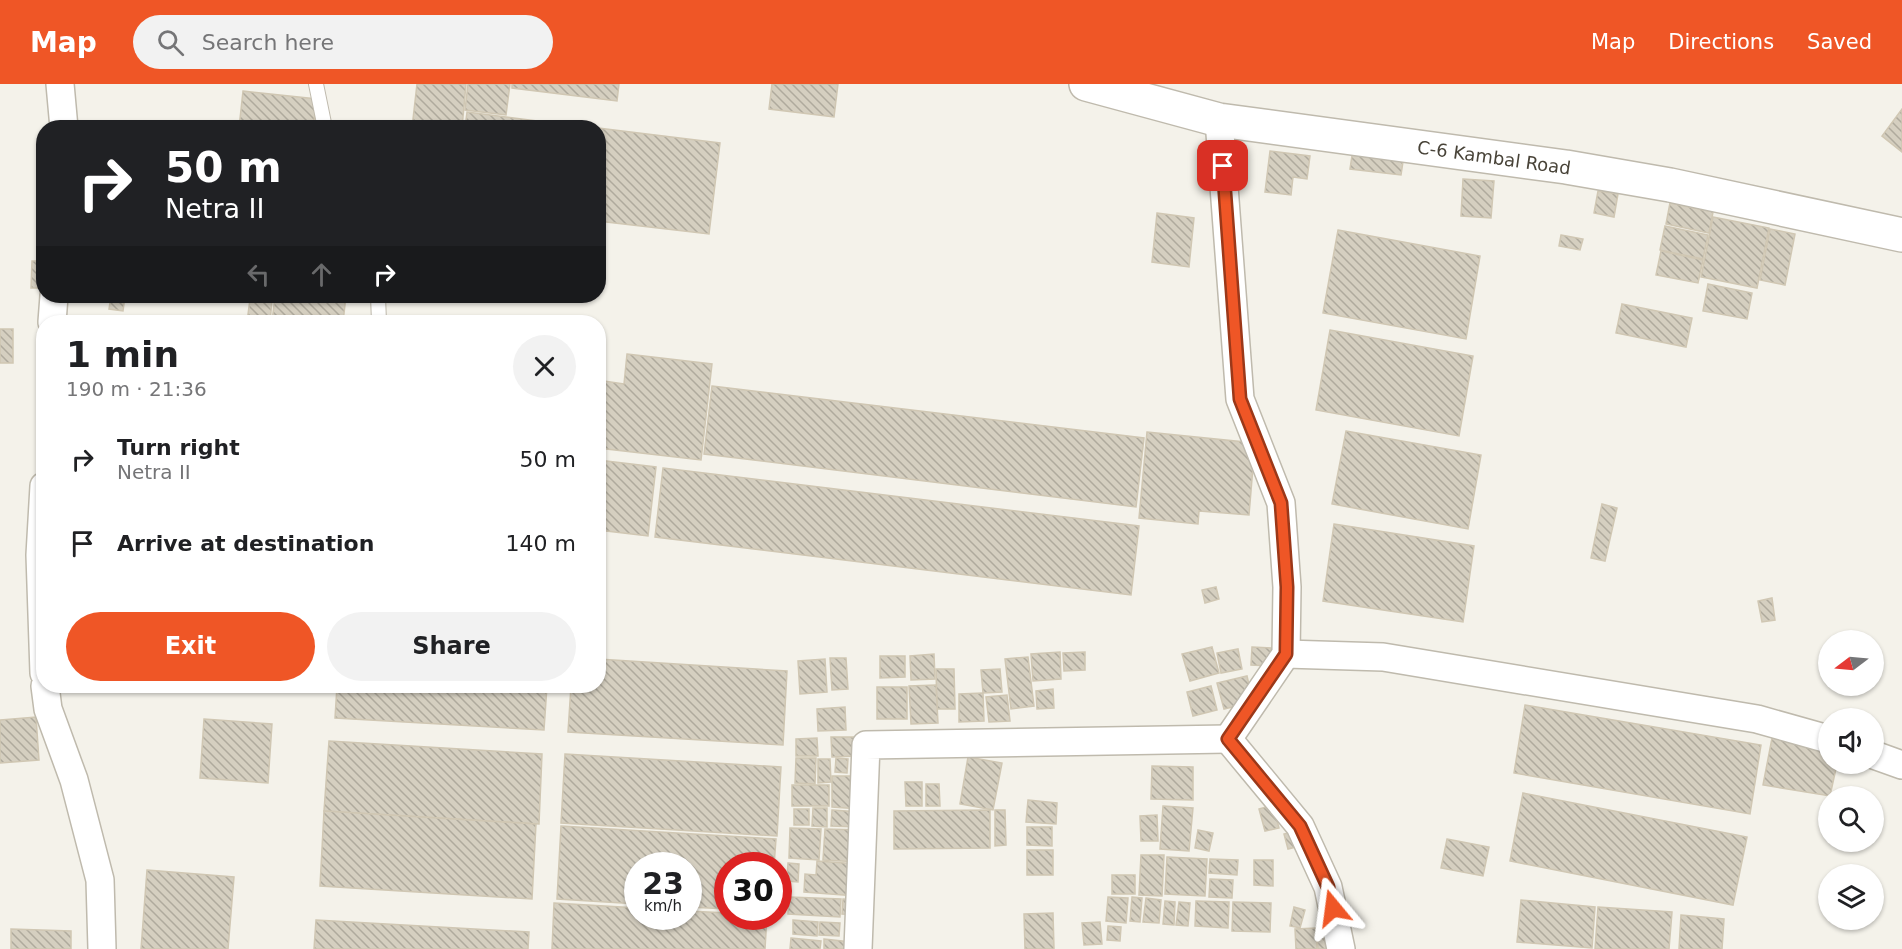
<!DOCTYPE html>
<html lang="en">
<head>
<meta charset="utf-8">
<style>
	body { margin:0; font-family:"DejaVu Sans",sans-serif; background:#f2f2f2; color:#202124; height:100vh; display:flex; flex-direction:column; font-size:22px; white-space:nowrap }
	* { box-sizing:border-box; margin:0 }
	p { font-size:20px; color:#757577 }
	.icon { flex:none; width:33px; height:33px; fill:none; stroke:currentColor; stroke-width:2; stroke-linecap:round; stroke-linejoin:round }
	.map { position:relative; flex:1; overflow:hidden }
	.panel { position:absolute; left:36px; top:231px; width:570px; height:378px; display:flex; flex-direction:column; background:#fff; border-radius:24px; box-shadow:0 2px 4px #0004 }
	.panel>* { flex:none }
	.guide { position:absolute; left:36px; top:36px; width:570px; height:183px; border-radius:24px; box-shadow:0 2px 4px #0004; background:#202124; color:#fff; overflow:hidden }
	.needle { width:39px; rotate:254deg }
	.controls { position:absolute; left:1818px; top:546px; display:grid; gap:12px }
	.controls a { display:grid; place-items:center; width:66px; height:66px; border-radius:50%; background:#fff; box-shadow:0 2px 4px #0004; font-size:30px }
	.speed { position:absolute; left:624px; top:768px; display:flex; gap:12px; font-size:30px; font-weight:700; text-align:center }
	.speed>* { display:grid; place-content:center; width:78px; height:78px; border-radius:50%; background:#fff; box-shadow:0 2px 4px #0004; line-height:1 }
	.speed small { font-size:15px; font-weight:400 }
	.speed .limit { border:9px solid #d22; background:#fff; color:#111 }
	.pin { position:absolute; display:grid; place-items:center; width:51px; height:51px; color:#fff; margin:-26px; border-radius:12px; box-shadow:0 3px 9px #0006 }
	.me { position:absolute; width:66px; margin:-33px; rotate:344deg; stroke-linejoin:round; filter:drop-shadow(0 0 4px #0008) }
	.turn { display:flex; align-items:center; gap:21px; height:126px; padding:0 30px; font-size:27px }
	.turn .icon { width:78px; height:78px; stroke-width:2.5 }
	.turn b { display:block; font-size:42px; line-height:51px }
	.lanes { display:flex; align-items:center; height:57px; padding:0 30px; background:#0003; justify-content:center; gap:30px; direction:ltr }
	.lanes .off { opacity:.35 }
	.round { display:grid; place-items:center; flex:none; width:63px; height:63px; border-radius:32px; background:#f2f2f2 }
	.headline { display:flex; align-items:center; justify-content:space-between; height:102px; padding:0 30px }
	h1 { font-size:36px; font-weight:700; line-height:45px }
	.button { display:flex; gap:12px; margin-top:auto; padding:12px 30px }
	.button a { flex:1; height:69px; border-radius:36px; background:#ef5626; color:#fff; font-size:24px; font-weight:700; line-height:69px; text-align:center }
	.button a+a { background:#f2f2f2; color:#202124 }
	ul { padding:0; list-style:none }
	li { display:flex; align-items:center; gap:18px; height:84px; padding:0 30px }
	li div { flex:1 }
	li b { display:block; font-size:22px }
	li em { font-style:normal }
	header { display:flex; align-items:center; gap:36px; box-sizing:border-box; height:84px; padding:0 30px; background:#ef5626; color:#fff }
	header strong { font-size:28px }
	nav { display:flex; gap:33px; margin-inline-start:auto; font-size:21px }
	.search { width:420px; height:54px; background:#f2f2f2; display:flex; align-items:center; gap:15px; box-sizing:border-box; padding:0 21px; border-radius:33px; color:#757577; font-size:22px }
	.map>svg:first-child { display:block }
	.building { fill:url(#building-back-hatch); stroke:#d0c7b3; stroke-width:1.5 }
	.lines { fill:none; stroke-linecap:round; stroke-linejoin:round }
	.service-casing { stroke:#bfbaad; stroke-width:16 }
	.minor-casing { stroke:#bfbaad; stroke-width:30 }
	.tertiary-casing { stroke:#bfbaad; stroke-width:36 }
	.service { stroke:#fff; stroke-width:14 }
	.minor { stroke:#fff; stroke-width:27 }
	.tertiary { stroke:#fff; stroke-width:33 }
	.route-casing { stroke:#9b3819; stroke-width:15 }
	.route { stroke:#ef5626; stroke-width:10 }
	.labels { text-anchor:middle; stroke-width:4.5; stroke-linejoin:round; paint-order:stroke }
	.street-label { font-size:18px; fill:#484338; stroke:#fff }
</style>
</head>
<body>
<header>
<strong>Map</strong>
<div class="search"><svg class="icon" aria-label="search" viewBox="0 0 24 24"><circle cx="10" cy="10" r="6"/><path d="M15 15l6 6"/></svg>Search here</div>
<nav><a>Map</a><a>Directions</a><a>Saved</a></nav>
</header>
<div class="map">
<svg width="1902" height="865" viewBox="0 0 1902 865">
	<defs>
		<pattern id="building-back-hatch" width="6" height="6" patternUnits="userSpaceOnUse" patternTransform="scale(1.5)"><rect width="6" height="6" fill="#d5cfc0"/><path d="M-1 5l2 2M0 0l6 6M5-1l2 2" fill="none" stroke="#afaa9d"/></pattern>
	</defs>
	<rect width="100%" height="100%" fill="#f4f2ea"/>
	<g class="building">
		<path d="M 417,0 L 466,0 L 462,44 L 412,44 Z"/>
		<path d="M 468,0 L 510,0 L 506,31 L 465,26 Z"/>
		<path d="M 512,0 L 619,0 L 617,17 L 512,4 Z"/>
		<path d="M 772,0 L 838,0 L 834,33 L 769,25 Z"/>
		<path d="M 243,7 L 317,15 L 313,44 L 239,44 Z"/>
		<path d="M 1902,25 L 1902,68 L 1882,52 Z"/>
		<path d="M 467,28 L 592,44 L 465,44 Z"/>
		<path d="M 598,44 L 720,59 L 709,150 L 598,137 Z"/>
		<path d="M 1353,65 L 1404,71 L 1401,91 L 1350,85 Z"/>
		<path d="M 1270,67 L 1310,72 L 1307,95 L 1293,93 L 1291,111 L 1265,108 Z"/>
		<path d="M 1463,95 L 1494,97 L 1491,134 L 1461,132 Z"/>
		<path d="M 1598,107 L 1618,110 L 1614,133 L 1594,129 Z"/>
		<path d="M 1670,119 L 1713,128 L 1709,149 L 1666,140 Z"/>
		<path d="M 1157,129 L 1194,134 L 1189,183 L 1152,178 Z"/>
		<path d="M 1713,133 L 1769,144 L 1757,204 L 1701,193 Z"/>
		<path d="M 1665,142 L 1708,151 L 1703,175 L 1660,166 Z"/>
		<path d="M 1770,145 L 1795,150 L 1785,201 L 1760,196 Z"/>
		<path d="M 1338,146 L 1480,172 L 1466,255 L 1323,229 Z"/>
		<path d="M 1561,151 L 1583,155 L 1580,166 L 1559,162 Z"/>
		<path d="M 1661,167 L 1703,176 L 1698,199 L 1656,191 Z"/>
		<path d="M 32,177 L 44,177 L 44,204 L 31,204 Z"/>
		<path d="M 1708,200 L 1752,209 L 1747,235 L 1703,227 Z"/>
		<path d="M 111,212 L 125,212 L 123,227 L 109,225 Z"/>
		<path d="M 275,212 L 346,212 L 343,238 L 272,238 Z"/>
		<path d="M 250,215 L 272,217 L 270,238 L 247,238 Z"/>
		<path d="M 1622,220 L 1692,234 L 1686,263 L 1616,249 Z"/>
		<rect x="0" y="245" width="13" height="34"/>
		<path d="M 1330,246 L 1473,272 L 1459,352 L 1316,326 Z"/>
		<path d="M 627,270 L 712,280 L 701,376 L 598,364 L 598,296 L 624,300 Z"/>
		<path d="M 712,302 L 1144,354 L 1136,423 L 704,370 Z"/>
		<path d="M 1346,347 L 1481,371 L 1468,445 L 1332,420 Z"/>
		<path d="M 1147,348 L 1255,359 L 1249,431 L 1199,427 L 1198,440 L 1139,434 Z"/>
		<path d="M 598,376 L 656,383 L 648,452 L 598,446 Z"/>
		<path d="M 663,384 L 1139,442 L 1131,511 L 655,453 Z"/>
		<path d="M 1602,420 L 1617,424 L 1605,477 L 1591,474 Z"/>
		<path d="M 1334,440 L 1474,462 L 1463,538 L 1323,517 Z"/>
		<path d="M 1216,503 L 1219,515 L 1205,519 L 1202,506 Z"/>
		<path d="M 1772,514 L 1775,536 L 1762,538 L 1758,517 Z"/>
		<path d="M 1212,563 L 1219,589 L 1190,597 L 1182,570 Z"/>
		<path d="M 1252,563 L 1271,564 L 1270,582 L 1251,581 Z"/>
		<path d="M 1238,565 L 1242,585 L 1221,589 L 1217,569 Z"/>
		<path d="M 1060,568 L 1061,595 L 1033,597 L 1031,570 Z"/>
		<path d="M 1085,568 L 1085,586 L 1064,587 L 1063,569 Z"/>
		<path d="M 934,570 L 935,595 L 911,596 L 910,572 Z"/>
		<path d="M 880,572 L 905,572 L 905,593 L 880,594 Z"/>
		<path d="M 1028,573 L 1034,622 L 1011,625 L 1005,575 Z"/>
		<path d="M 830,574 L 846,574 L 848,605 L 832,606 Z"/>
		<path d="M 598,575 L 787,587 L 783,661 L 568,648 L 571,602 L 598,602 Z"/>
		<path d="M 825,575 L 827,608 L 800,610 L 798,577 Z"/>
		<path d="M 936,585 L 954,585 L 955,625 L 937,625 Z"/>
		<path d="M 1000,585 L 1002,608 L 983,609 L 981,586 Z"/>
		<path d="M 1247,592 L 1253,618 L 1224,625 L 1217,599 Z"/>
		<path d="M 936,601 L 938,639 L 911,640 L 909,602 Z"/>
		<path d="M 337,602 L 547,602 L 544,646 L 335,634 Z"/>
		<path d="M 1211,602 L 1217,626 L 1193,632 L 1187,608 Z"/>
		<rect x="877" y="603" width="30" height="32"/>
		<path d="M 1053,605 L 1054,624 L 1037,625 L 1036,607 Z"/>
		<path d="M 983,609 L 984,637 L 959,638 L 959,610 Z"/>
		<path d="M 1007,611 L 1010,637 L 989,638 L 986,613 Z"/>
		<path d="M 1525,621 L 1761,661 L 1750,730 L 1514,689 Z"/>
		<path d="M 845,623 L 846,646 L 818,647 L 817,625 Z"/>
		<path d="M 36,633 L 39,676 L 0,679 L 0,636 Z"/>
		<path d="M 204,635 L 272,640 L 268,699 L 200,694 Z"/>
		<path d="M 1773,649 L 1828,660 L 1828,680 L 1837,680 L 1830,712 L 1763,701 Z"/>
		<path d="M 831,653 L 857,653 L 857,672 L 832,673 Z"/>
		<path d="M 817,654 L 818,672 L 796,672 L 796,655 Z"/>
		<path d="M 329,657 L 542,670 L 539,740 L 324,727 Z"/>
		<path d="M 565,670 L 781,683 L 777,752 L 561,739 Z"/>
		<path d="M 968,673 L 1002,679 L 993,726 L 960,720 Z"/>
		<path d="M 796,674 L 816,674 L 815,700 L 795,699 Z"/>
		<path d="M 836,674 L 848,675 L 847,689 L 835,688 Z"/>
		<path d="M 818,675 L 830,675 L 831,698 L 818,699 Z"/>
		<path d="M 1152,682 L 1193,683 L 1193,716 L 1151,715 Z"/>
		<path d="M 832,692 L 860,692 L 860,725 L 832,723 Z"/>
		<path d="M 905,698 L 922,698 L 922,722 L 906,722 Z"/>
		<path d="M 926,700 L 939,700 L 940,722 L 926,722 Z"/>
		<rect x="792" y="701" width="37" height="21"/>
		<path d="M 1523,709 L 1747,753 L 1733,821 L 1510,777 Z"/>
		<path d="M 1028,716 L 1057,719 L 1056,740 L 1026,738 Z"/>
		<path d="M 1273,721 L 1279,744 L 1265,747 L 1259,725 Z"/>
		<path d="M 1163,722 L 1193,724 L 1189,767 L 1160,765 Z"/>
		<path d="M 813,724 L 827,724 L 827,743 L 812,742 Z"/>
		<rect x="794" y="725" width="15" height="16"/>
		<path d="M 832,726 L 860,728 L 859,743 L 831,742 Z"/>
		<path d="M 990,726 L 990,764 L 894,765 L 894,727 Z"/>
		<path d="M 995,726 L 1005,726 L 1006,761 L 995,762 Z"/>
		<path d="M 324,727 L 536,740 L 532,815 L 320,802 Z"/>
		<path d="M 1157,731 L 1158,757 L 1141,757 L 1140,732 Z"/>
		<path d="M 561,742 L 776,755 L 774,782 L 728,782 L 728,825 L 688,823 L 688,782 L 638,782 L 638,820 L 557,815 Z"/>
		<path d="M 1027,743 L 1052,743 L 1052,762 L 1027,761 Z"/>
		<path d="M 790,744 L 821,745 L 819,776 L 789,774 Z"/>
		<path d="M 825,745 L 860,746 L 859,778 L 823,776 Z"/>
		<path d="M 1198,746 L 1213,749 L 1209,767 L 1195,764 Z"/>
		<path d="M 1300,746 L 1304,761 L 1288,765 L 1284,750 Z"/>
		<path d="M 1447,755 L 1489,763 L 1483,792 L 1441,784 Z"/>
		<rect x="1027" y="766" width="26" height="25"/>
		<path d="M 1141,771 L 1164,771 L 1162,812 L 1139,811 Z"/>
		<path d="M 1167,773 L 1207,775 L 1205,812 L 1165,810 Z"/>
		<path d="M 1210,775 L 1238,776 L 1237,791 L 1209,789 Z"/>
		<path d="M 1254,776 L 1273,776 L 1273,802 L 1254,801 Z"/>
		<path d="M 817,777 L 858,780 L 856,812 L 804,808 L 805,790 L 816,791 Z"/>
		<path d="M 788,779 L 799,780 L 798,798 L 787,797 Z"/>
		<path d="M 147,786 L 234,793 L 228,865 L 141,865 Z"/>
		<rect x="1112" y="791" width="23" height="19"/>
		<path d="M 1210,795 L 1233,796 L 1232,814 L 1209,813 Z"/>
		<path d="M 789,813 L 841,815 L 840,833 L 788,830 Z"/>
		<path d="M 1108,813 L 1128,814 L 1126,839 L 1106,837 Z"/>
		<path d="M 1132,813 L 1142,814 L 1140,838 L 1130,837 Z"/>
		<path d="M 1146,814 L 1161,816 L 1159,839 L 1143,838 Z"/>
		<path d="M 843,815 L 857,816 L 857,831 L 842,830 Z"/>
		<path d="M 1521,816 L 1595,823 L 1592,864 L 1517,858 Z"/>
		<path d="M 1165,817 L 1175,818 L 1174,841 L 1163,840 Z"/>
		<path d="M 1196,817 L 1229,818 L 1228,844 L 1195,842 Z"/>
		<path d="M 1179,818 L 1190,819 L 1188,842 L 1176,841 Z"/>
		<path d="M 1233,818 L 1271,819 L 1270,848 L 1232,847 Z"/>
		<path d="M 554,819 L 638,824 L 638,832 L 688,832 L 688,827 L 728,829 L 728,832 L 767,832 L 765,865 L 552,865 Z"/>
		<path d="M 1294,823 L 1305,826 L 1300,844 L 1290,842 Z"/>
		<path d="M 1598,823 L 1672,828 L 1669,865 L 1595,865 Z"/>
		<path d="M 1053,829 L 1054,865 L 1025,865 L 1024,830 Z"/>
		<path d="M 1681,831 L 1724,835 L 1722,865 L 1679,865 Z"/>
		<path d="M 316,836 L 529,848 L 528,865 L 314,865 Z"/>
		<path d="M 793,836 L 818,838 L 817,852 L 793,850 Z"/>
		<path d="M 820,838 L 840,839 L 839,852 L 819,851 Z"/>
		<path d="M 1100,838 L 1102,860 L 1084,861 L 1082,839 Z"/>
		<path d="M 1108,842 L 1121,843 L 1120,857 L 1107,856 Z"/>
		<path d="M 1316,844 L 1317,865 L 1296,865 L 1295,845 Z"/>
		<path d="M 11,845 L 71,847 L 71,865 L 11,865 Z"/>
		<path d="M 1317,847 L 1335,847 L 1336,865 L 1318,865 Z"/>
		<path d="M 791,854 L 821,857 L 820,865 L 790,865 Z"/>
		<path d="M 824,855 L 851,858 L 851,865 L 824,865 Z"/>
	</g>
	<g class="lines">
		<defs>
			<g id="service">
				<path d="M 316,0 L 325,44"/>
				<path d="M 378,212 L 379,238"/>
			</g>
			<g id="minor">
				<path d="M 60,0 L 64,44"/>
				<path d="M 1219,36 L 1240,315 L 1281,419 L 1287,503 L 1286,570 L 1228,655"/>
				<path d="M 52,238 L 54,212"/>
				<path d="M 44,402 L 40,471 L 44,589"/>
				<path d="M 1286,570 L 1383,573 L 1757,635 L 1828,655"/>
				<path d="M 45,602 L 48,625 L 74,696 L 100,796 L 102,865"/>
				<path d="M 1228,655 L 1300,742 L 1328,803 L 1341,865"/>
				<path d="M 1874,671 L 1902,681"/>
				<path d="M 858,865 L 866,661 L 1228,655"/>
			</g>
			<path id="tertiary" d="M 1086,0 L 1219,36 L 1566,83 L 1670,101 L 1902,151"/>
		</defs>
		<use href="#service" class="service-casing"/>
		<use href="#minor" class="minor-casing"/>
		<use href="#tertiary" class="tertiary-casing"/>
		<use href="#service" class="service"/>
		<use href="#minor" class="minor"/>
		<use href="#tertiary" class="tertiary"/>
	</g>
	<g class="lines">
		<defs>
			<path id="route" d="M 1223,82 L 1240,315 L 1281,419 L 1287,503 L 1286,570 L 1228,655 L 1300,742 L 1328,803 L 1333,824"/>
		</defs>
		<use href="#route" class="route-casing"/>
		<use href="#route" class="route"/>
	</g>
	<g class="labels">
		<g class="street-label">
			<text transform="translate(1494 74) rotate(8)" y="6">C-6 Kambal Road</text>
		</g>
	</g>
</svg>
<div class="controls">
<a><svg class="needle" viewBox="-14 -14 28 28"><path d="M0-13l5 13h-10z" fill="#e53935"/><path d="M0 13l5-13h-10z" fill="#757577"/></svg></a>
<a><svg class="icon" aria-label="sound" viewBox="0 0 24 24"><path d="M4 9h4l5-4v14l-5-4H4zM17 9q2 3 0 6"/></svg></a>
<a><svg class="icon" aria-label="search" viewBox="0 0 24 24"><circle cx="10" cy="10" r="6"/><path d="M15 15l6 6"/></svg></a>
<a><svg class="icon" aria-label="layers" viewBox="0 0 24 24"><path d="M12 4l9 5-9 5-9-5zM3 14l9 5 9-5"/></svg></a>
</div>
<div class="speed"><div>23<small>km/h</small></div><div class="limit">30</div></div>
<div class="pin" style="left:1223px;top:82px;background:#d93025"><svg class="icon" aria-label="arrive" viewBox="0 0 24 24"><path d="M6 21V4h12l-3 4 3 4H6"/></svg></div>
<svg class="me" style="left:1333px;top:824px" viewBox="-20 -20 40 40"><path d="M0-17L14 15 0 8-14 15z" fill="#ef5626" stroke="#fff" stroke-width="4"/></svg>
<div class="guide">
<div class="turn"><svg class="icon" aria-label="right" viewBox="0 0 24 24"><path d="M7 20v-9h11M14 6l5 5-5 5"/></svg><div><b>50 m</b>Netra II</div></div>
<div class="lanes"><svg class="icon off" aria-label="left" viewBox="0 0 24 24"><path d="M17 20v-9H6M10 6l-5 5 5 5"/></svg><svg class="icon off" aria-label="ahead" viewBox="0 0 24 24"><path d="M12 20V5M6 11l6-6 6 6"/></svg><svg class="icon" aria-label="right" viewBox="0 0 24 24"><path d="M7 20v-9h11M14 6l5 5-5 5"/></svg></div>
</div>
<section class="panel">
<div class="headline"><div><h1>1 min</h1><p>190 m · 21:36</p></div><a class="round"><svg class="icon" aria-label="close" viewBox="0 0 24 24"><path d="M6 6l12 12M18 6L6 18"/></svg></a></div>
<ul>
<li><svg class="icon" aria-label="right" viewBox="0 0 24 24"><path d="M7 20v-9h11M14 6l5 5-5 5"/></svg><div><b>Turn right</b><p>Netra II</p></div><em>50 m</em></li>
<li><svg class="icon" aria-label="arrive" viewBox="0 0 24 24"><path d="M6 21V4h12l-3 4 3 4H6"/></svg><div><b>Arrive at destination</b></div><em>140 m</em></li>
</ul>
<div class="button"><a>Exit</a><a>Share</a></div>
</section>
</div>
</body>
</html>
